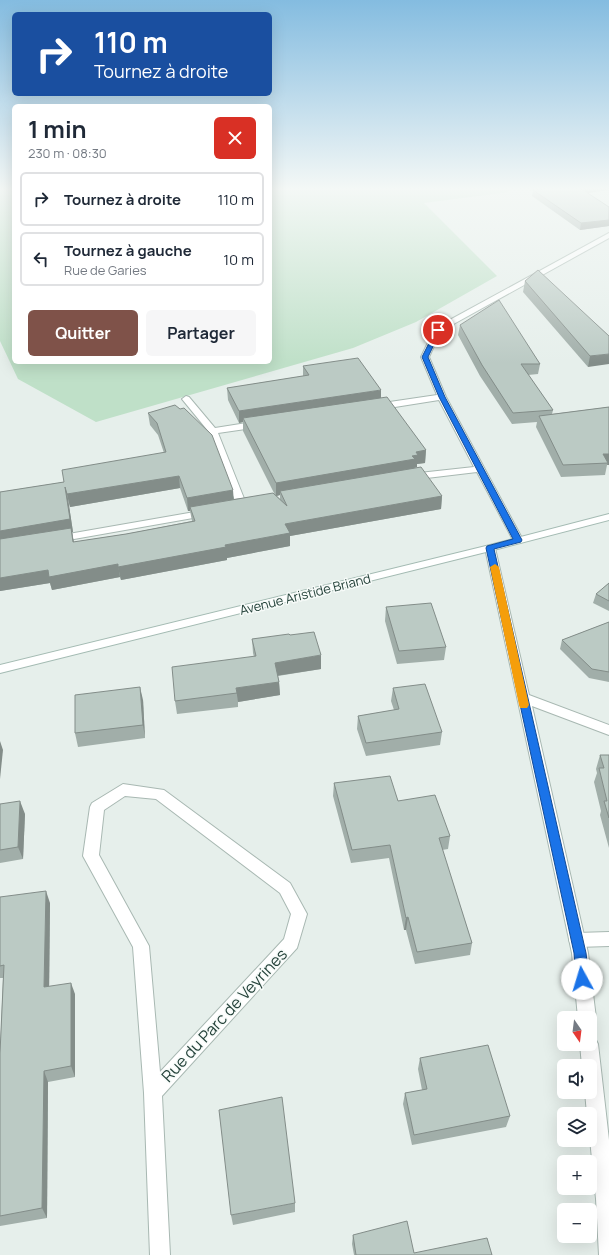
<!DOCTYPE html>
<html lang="fr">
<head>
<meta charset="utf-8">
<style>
	body { margin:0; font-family:Manrope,sans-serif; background:#f6f6f7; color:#1f2937; height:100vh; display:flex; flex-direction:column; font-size:15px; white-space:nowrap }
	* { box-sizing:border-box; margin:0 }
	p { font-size:13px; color:#747a83 }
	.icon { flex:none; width:22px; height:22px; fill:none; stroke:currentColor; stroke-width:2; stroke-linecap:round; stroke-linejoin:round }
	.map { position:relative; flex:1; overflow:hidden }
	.sheet { position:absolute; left:12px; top:104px; width:260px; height:260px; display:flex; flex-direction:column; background:#fff; border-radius:6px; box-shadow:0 4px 16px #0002 }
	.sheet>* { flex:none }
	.hud { position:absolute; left:12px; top:12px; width:260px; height:84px; border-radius:6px; box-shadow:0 4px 16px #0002; background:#1a4fa0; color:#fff; overflow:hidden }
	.needle { width:26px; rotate:166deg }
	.fabs { position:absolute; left:557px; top:1011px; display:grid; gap:8px }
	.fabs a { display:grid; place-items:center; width:40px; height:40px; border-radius:6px; background:#fff; box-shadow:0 4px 16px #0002; font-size:20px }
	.pin { position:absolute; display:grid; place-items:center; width:34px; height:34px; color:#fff; margin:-17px; border:2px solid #fff; border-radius:50%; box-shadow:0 1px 4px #0007 }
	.me { position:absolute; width:44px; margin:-22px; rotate:354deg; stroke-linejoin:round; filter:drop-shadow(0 0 3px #0008) }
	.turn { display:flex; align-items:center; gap:14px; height:84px; padding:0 16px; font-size:18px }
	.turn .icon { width:52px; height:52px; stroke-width:2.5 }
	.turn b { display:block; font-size:28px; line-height:34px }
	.round { display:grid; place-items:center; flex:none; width:42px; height:42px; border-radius:6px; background:#f6f6f7 }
	.summary { display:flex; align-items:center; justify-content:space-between; height:68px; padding:0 16px }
	h1 { font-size:24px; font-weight:700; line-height:30px }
	.action { display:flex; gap:8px; margin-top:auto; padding:8px 16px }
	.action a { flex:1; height:46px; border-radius:6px; background:#7f5249; color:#fff; font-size:16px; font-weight:700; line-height:46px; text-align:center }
	.action a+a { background:#f6f6f7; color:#1f2937 }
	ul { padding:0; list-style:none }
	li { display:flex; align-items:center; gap:12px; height:54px; margin:0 8px 6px; padding:0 8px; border:2px solid #e0e1e3; border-radius:6px }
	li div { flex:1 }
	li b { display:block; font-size:15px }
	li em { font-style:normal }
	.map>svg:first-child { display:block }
	.green { fill:#bfe0c8 }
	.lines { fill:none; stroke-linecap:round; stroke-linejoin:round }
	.lane-casing { stroke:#a8b8b2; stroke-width:2 }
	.street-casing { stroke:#a8b8b2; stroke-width:2 }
	.secondary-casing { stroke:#a4bbb3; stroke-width:2 }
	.lane { fill:#fff; fill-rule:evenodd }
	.street { fill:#fff; fill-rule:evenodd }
	.secondary { fill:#fff; fill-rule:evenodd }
	.wall { fill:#a1aea9; fill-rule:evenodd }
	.shaded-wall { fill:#838d89 }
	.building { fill:#bbcac4; stroke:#838d89 }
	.route { fill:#1a73e8; stroke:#114b97 }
	.slow { fill:#f59e0b }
	.labels { text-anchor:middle; stroke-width:3; stroke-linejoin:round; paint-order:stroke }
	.street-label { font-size:13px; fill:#24423a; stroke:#f7fbf9 }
	.near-street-label { font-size:16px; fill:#24423a; stroke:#f7fbf9 }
</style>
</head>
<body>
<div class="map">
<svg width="609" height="1255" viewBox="0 0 609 1255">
	<rect width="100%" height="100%" fill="#e6efeb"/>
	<path class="green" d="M 0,187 L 14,187 L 14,362 L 270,362 L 270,187 L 503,187 L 509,192 L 424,203 L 497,276 L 416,322 L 353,348 L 96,422 L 18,379 L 0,341 Z"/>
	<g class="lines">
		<defs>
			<path id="lane" d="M 609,932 L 609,946 L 577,947 L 571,945 L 569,940 L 571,935 L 577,933 Z"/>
			<g id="street">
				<path d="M 609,233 L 609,238 L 441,331 L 429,357 L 446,397 L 523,540 L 518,543 L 514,542 L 477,472 L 410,480 L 405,477 L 410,474 L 474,467 L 439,400 L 376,410 L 371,407 L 376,404 L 437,395 L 421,357 L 435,328 Z"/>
				<path d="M 186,396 L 189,397 L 215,428 L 259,421 L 264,424 L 259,427 L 218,433 L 247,506 L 246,508 L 238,508 L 237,506 L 209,432 L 182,399 Z"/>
				<path d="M 206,510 L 210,511 L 211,513 L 210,515 L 57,542 L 52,539 L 57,536 Z"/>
				<path d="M 490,545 L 495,548 L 529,695 L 609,725 L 609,735 L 532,706 L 588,953 L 596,1018 L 593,1024 L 590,1025 L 590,1018 L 578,1018 L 572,953 L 485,548 Z"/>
				<path d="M 123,784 L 164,790 L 290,883 L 307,914 L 297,948 L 162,1096 L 170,1255 L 150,1255 L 144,1093 L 133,947 L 83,856 L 90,807 L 92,803 ZM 125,796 L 156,799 L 280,893 L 291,914 L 284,939 L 160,1072 L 149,946 L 99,855 L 104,810 Z"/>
				<path d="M 590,1036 L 595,1038 L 598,1044 L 609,1140 L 609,1255 L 599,1255 L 596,1199 L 590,1139 L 590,1114 L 587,1114 L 585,1092 L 590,1092 L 590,1066 L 582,1066 L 580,1044 L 590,1044 Z"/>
			</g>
			<path id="secondary" d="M 609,514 L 609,520 L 490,551 L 0,673 L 0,665 L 490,545 Z"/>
		</defs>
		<use href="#lane" class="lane-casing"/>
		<use href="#street" class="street-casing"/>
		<use href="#secondary" class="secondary-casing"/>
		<use href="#lane" class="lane"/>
		<use href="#street" class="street"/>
		<use href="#secondary" class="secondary"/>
	</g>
	<g class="wall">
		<path d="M 534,187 L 609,187 L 609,190 L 588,193 L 609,207 L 609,226 L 580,230 L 532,196 L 533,190 L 537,190 Z"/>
		<path d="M 525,281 L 595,323 L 609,336 L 588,367 L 523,292 Z"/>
		<path d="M 460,325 L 540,364 L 538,374 L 528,375 L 553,410 L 552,414 L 609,407 L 609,465 L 607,465 L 605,475 L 561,477 L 536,427 L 537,422 L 512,424 L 480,376 L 458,335 Z"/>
		<path d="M 303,366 L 381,398 L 426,450 L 425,463 L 417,464 L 417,467 L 414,468 L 442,496 L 441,509 L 290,536 L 290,546 L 227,558 L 227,560 L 121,580 L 120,577 L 52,590 L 50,583 L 0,591 L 0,492 L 64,482 L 164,453 L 158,435 L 150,425 L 148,413 L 234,499 L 275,495 L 243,431 L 243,422 L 239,423 L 228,400 L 227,388 L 303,376 ZM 180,488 L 188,511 L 190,511 L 192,521 L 126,534 L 74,542 L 72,532 L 73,532 L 68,499 L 70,507 ZM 280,495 L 280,499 L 277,496 Z"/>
		<path d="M 609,583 L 609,611 L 593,603 L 596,594 Z"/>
		<path d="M 386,607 L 446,647 L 444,660 L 397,664 L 385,621 Z"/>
		<path d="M 609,622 L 609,682 L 589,678 L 560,649 L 562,640 Z"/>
		<path d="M 290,635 L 321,669 L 278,676 L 279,682 L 280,695 L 238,702 L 238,707 L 177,714 L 175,701 L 254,657 L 253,653 L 252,639 Z"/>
		<path d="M 393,688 L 442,732 L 440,745 L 366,756 L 357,729 L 358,716 L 394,710 L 391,701 Z"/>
		<path d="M 143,700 L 145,738 L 78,747 L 75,733 Z"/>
		<path d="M 600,755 L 609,755 L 609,848 L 600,815 L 601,811 L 594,782 L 597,773 L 596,769 Z"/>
		<path d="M 334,783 L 398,801 L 450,836 L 448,849 L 442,850 L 472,943 L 470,955 L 415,964 L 406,930 L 404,930 L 389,858 L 351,863 L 333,796 Z"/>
		<path d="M 0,804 L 25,814 L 23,859 L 0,863 Z"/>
		<path d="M 0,897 L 50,903 L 49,986 L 75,994 L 75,1077 L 48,1082 L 47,1218 L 0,1226 L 0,1053 L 3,978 L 0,978 Z"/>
		<path d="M 420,1058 L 510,1116 L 506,1127 L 412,1145 L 403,1104 L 405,1093 L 422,1090 L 418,1069 Z"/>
		<path d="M 295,1203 L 295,1212 L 233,1225 L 231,1215 Z"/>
		<path d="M 353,1235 L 414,1253 L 492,1255 L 354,1255 L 352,1244 Z"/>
	</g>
	<g class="shaded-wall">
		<path d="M 586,187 L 609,187 L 609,190 L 579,194 L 580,188 Z"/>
		<path d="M 609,220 L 609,226 L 580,230 L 581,223 Z"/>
		<path d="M 609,354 L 609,364 L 588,367 L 590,356 Z"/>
		<path d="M 381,390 L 381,402 L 243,418 L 243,422 L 239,423 L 239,411 Z"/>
		<path d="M 426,450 L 425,463 L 417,464 L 417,467 L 414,468 L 414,472 L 280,491 L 280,495 L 276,496 L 276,483 L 412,456 L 416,452 Z"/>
		<path d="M 603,454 L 609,454 L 609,465 L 607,465 L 608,463 Z"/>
		<path d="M 179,476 L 180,488 L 70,507 L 67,494 Z"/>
		<path d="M 65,487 L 68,499 L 73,532 L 72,532 L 76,555 L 0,544 L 0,531 Z"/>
		<path d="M 233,490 L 234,503 L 190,507 L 190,511 L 188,511 L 187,498 Z"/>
		<path d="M 442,496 L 441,509 L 290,536 L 290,546 L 227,558 L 227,560 L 121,580 L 118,567 L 225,545 L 285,524 Z"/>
		<path d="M 118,564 L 120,577 L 52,590 L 50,583 L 0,591 L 0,578 L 48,570 Z"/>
		<path d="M 321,655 L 321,669 L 275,676 L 275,663 Z"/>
		<path d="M 279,682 L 280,695 L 238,702 L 236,688 Z"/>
		<path d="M 140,687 L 143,700 L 145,738 L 143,725 Z"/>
		<path d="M 0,741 L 3,750 L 0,779 Z"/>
		<path d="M 20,801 L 25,814 L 23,859 L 18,847 Z"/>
		<path d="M 46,891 L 50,903 L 49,999 L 44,987 Z"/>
		<path d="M 408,917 L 406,930 L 404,930 L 406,918 Z"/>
		<path d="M 71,983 L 75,994 L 75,1077 L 71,1066 Z"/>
		<path d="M 44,1071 L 48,1082 L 47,1218 L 42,1208 Z"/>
	</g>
	<g class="building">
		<path d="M 542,187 L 586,187 L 580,188 L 609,207 L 609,220 L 581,223 L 533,190 L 545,189 Z"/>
		<path d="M 538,270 L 595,323 L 609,336 L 609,354 L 590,356 L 525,281 Z"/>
		<path d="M 499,300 L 540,364 L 521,364 L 553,410 L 513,413 L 482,365 L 460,325 Z"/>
		<path d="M 358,358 L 381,390 L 239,411 L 227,388 L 309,375 L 303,366 Z"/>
		<path d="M 387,397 L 426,450 L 416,452 L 418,455 L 412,456 L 415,459 L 276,483 L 243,418 Z"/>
		<path d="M 175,405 L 180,409 L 184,408 L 212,435 L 233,490 L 187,498 L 179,476 L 67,494 L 65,487 L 70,519 L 0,531 L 0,492 L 64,482 L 62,470 L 166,452 L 157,423 L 148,413 Z"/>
		<path d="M 609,407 L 609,454 L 603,454 L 608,463 L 563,465 L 539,416 Z"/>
		<path d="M 421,467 L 442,496 L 285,524 L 290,533 L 225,545 L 226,547 L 118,567 L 118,564 L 49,577 L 48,570 L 0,578 L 0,539 L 71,528 L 73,542 L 126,534 L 195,521 L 190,507 L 273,493 L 287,506 L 280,491 Z"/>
		<path d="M 609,583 L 609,601 L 596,594 Z"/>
		<path d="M 431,603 L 446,647 L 399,651 L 386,607 Z"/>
		<path d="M 609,622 L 609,672 L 592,669 L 562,640 Z"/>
		<path d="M 314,632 L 321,655 L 275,663 L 279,682 L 236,688 L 237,693 L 175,701 L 172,667 L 256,656 L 252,639 L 289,634 L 290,635 Z"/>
		<path d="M 425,684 L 442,732 L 366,743 L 358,716 L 399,709 L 393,688 Z"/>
		<path d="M 140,687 L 143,725 L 75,733 L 75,695 Z"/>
		<path d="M 600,755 L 609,755 L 609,818 L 604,801 L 607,801 L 599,768 L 604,768 Z"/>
		<path d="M 390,776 L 398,801 L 435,795 L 450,836 L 439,838 L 472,943 L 417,952 L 408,917 L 406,918 L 390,845 L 352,850 L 334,783 Z"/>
		<path d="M 20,801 L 18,847 L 0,850 L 0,804 Z"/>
		<path d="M 46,891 L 44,987 L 71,983 L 71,1066 L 44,1071 L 42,1208 L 0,1216 L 0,1053 L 4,965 L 0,966 L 0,897 Z"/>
		<path d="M 488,1045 L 510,1116 L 414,1135 L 405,1093 L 427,1089 L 420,1058 Z"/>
		<path d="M 282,1097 L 295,1203 L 231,1215 L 219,1110 Z"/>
		<path d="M 407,1221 L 414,1253 L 487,1238 L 492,1255 L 356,1255 L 353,1235 Z"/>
	</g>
	<linearGradient id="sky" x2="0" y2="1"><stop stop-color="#84bce0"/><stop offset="0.52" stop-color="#f4f8f6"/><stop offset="1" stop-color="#f4f8f6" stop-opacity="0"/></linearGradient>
	<rect width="609" height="363" fill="url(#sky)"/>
	<path class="route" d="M 436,329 L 441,330 L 428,357 L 445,397 L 522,540 L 521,542 L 494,549 L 586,953 L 589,979 L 587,983 L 582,985 L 578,983 L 576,979 L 574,953 L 486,548 L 487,546 L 513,539 L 439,397 L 422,357 Z"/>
	<path class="slow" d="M 495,564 L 499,567 L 529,705 L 527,708 L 520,708 L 519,705 L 490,567 Z"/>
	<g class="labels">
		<g class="street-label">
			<text transform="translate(305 594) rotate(-14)" y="5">Avenue Aristide Briand</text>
		</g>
		<g class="near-street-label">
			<text transform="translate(224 1015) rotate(-47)" y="6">Rue du Parc de Veyrines</text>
		</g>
	</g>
</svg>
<div class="fabs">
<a><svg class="needle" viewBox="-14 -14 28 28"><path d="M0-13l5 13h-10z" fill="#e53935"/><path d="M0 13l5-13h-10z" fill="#747a83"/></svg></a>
<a><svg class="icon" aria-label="sound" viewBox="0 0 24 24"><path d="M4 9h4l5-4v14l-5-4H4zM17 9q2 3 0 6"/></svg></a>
<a><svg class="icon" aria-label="layers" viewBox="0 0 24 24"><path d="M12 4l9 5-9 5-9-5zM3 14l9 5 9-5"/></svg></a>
<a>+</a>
<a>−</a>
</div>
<div class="pin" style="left:438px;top:330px;background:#d93025"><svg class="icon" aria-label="arrive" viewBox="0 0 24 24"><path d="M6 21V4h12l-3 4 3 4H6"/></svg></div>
<svg class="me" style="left:582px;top:979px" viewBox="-20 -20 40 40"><circle r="19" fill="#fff"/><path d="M0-13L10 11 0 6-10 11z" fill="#1a73e8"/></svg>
<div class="hud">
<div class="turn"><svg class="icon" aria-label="right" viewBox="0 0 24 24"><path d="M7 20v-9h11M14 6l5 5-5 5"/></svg><div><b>110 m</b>Tournez à droite</div></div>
</div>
<section class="sheet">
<div class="summary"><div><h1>1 min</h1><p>230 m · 08:30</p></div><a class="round" style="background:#d93025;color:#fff"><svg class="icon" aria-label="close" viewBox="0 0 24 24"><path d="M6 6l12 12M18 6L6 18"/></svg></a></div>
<ul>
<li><svg class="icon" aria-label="right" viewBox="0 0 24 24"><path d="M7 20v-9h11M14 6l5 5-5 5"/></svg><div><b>Tournez à droite</b></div><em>110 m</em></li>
<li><svg class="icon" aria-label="left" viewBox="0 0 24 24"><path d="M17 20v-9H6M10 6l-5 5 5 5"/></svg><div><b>Tournez à gauche</b><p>Rue de Garies</p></div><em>10 m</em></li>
</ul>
<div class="action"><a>Quitter</a><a>Partager</a></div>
</section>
</div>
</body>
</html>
